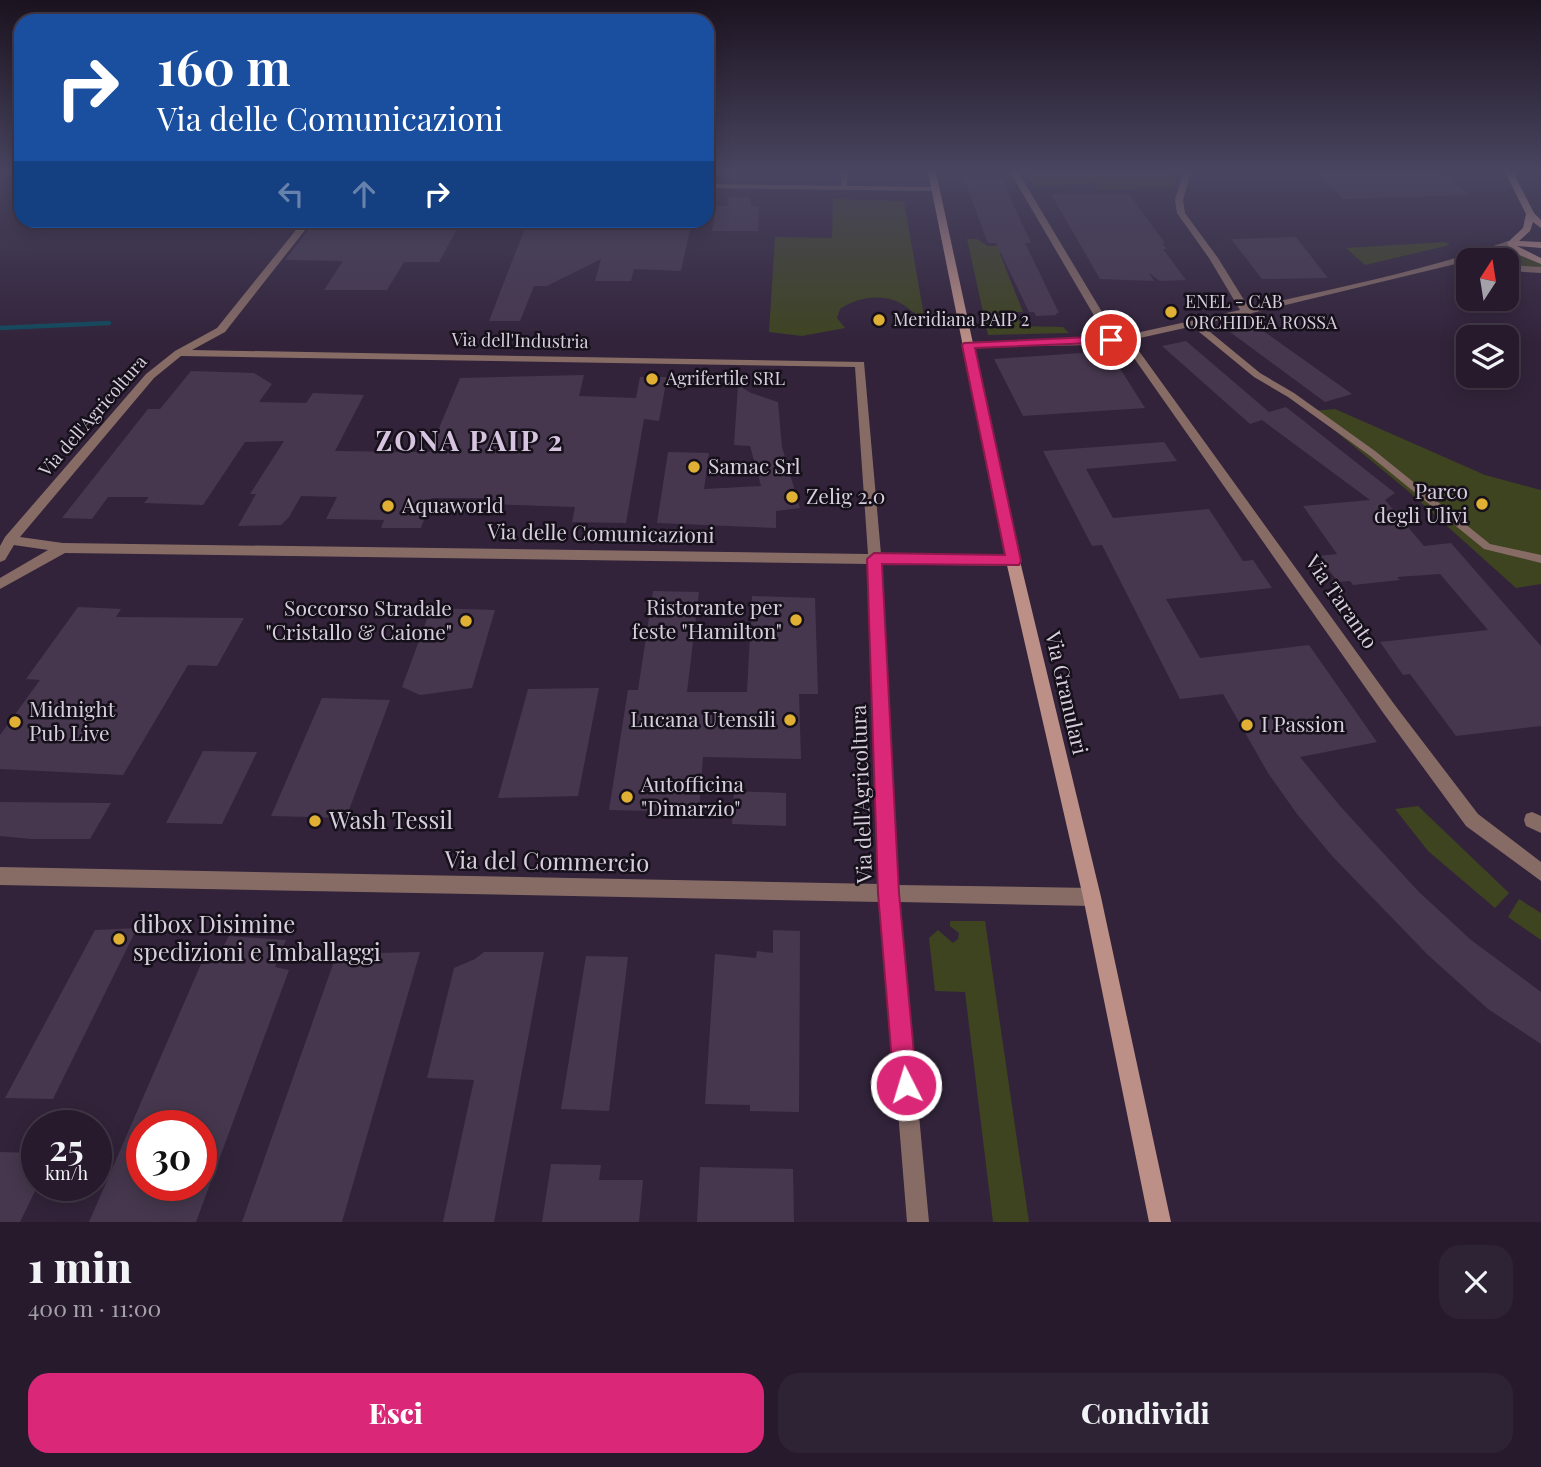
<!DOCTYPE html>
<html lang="it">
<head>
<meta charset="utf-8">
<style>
	body { margin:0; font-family:"Playfair Display",serif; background:#2e2334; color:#f1f3f6; height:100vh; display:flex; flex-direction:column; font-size:26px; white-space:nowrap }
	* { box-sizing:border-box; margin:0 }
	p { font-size:23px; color:#a4a1a9 }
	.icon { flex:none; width:38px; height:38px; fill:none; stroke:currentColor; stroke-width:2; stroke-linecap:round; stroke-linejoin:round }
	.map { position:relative; height:1222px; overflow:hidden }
	.drawer { display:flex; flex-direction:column; background:#261a2c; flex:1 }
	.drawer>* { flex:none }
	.banner { position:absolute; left:14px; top:14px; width:700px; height:214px; border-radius:21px; box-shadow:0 4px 18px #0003,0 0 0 2px #423848; background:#1a4fa0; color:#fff; overflow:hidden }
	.needle { width:46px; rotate:12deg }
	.controls { position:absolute; left:1456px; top:248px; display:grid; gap:14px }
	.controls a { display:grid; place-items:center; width:63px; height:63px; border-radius:14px; background:#261a2c; box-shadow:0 4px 18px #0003,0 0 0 2px #423848; font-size:35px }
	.speed { position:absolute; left:21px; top:1110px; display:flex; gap:14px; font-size:35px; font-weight:700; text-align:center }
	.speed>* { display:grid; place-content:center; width:91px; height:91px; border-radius:50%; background:#261a2c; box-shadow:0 4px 18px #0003,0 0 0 2px #423848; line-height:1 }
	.speed small { font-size:18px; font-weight:400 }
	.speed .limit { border:10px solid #d22; background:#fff; color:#111 }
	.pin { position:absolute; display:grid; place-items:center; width:60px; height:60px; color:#fff; margin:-30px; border:4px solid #fff; border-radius:50%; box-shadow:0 2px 7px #0007 }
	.me { position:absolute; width:77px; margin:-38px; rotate:355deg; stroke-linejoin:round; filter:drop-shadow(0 0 5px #0008) }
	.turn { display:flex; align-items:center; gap:24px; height:147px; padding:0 28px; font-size:32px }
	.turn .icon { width:91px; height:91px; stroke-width:2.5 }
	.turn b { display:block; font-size:49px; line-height:60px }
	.lanes { display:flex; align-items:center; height:66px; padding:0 28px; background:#0003; justify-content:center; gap:35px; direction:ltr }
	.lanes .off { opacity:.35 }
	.round { display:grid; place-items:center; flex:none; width:74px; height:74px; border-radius:21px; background:#2e2334 }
	.headline { display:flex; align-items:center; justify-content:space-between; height:119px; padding:0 28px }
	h1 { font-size:42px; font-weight:800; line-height:52px }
	.primary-button { display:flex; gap:14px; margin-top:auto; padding:14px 28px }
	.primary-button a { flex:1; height:80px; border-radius:21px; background:#db2777; color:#fff; font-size:28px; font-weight:800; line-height:80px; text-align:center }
	.primary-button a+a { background:#2e2334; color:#f1f3f6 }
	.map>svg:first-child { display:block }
	.green { fill:#3e4420 }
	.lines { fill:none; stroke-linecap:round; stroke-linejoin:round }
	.stream { stroke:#12495d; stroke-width:4.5 }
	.building { fill:#46374e; fill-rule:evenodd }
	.lane { fill:#876c66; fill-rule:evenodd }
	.street { fill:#876c66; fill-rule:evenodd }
	.secondary { fill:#bc9087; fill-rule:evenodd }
	.route { fill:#db2777; stroke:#8e194d; stroke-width:2 }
	.poi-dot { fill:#dfb034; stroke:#16101a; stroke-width:2.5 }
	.labels { text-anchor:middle; stroke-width:5; stroke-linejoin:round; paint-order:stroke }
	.far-poi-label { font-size:18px; fill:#d7cedd; stroke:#16101a; text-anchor:start }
	.far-street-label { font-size:18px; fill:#d7cedd; stroke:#16101a }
	.poi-label { font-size:21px; fill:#d7cedd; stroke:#16101a; text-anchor:start }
	.street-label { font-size:21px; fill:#d7cedd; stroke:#16101a }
	.near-poi-label { font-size:24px; fill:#d7cedd; stroke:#16101a; text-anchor:start }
	.near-street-label { font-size:24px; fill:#d7cedd; stroke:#16101a }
	.district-label { font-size:28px; font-weight:bold; letter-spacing:2px; fill:#d7c4e1; stroke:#16101a }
</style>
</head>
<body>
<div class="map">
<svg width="1541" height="1222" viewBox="0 0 1541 1222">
	<rect width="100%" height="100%" fill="#32233a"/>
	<g class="green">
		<path d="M 1023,172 L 1176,172 L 1174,187 L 1099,190 L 1094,183 L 1035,187 Z"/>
		<path d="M 833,199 L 904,201 L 924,316 C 913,315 909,307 900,303 C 881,293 856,298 840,309 L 837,318 L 845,328 L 802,336 L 769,332 L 775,237 L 832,238 Z"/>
		<path d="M 967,239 L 977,239 L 988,246 L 1007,246 L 1000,254 L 1023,312 L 1016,312 L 1021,326 L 1063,327 L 1069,333 L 988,335 Z"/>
		<path d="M 1445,242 L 1450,245 L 1365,265 L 1346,248 Z"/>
		<path d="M 1506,248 L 1541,263 L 1541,268 L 1507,266 L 1507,261 L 1469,261 Z"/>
		<path d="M 1335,409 L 1485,475 L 1541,490 L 1541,584 L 1516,588 L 1408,491 L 1311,411 Z"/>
		<path d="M 1418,806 L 1509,893 L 1495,908 L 1428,851 L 1395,809 Z"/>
		<path d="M 1519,899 L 1541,913 L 1541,940 L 1508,917 Z"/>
		<path d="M 950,921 L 985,921 L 1029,1222 L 993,1222 L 965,992 L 935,991 L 929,938 L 938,930 L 953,943 L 958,939 L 959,933 L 950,926 Z"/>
	</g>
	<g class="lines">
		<path class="stream" d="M 0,328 L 109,323"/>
	</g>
	<g class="building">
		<path d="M 1315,172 L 1440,172 L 1469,195 L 1343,199 Z"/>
		<path d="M 964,179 L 1002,179 L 1031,243 L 1025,243 L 1059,313 L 1056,313 L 1057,315 L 1036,316 L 1034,312 L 1029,312 L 996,243 L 988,243 Z"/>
		<path d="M 1128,193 L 1165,243 L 1162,243 L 1167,249 L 1163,249 L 1186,280 L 1160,281 L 1149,273 L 1154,281 L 1100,279 L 1051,194 Z"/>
		<path d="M 728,197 L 750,197 L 751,206 L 759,206 L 758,231 L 712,231 L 716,206 L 728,206 Z"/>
		<path d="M 316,220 L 397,224 L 400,220 L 462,220 L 439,262 L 404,262 L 387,290 L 324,290 L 343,261 L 285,260 Z"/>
		<path d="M 528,220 L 692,220 L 681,271 L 634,269 L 631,281 L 595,281 L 601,259 L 547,286 L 534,286 L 520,321 L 489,321 Z"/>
		<path d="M 1296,237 L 1328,278 L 1262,279 L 1231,239 Z"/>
		<path d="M 1255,325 L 1352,394 L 1325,402 L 1230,332 Z"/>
		<path d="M 1186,341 L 1269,412 L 1286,407 L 1395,493 L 1385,500 L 1424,546 L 1451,543 L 1541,646 L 1541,726 L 1456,736 L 1410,674 L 1403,675 L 1380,642 L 1488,630 L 1440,574 L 1397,577 L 1400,580 L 1353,585 L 1350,581 L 1338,582 L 1318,556 L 1337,554 L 1303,506 L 1370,500 L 1262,420 L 1250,424 L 1162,346 Z"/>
		<path d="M 1109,351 L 1145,408 L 1023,416 L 994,359 Z"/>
		<path d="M 191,371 L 254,373 L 272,384 L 259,402 L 306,403 L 313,393 L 364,395 L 335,451 L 414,452 L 429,452 L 460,378 L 584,375 L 579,396 L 636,398 L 640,377 L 667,377 L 659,421 L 644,419 L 626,523 L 572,522 L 575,507 L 490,504 L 492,498 L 432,498 L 421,528 L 381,528 L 384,520 L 326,519 L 337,497 L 301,496 L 289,517 L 281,525 L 238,526 L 256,494 L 250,494 L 284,441 L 245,442 L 203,505 L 144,503 L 149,497 L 108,497 L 92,519 L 62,518 L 148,409 L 160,409 Z"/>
		<path d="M 738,385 L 751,393 L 778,402 L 782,447 L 800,508 L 776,511 L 776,528 L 657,523 L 668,452 L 709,453 L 704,489 L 761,486 L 750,446 L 734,445 Z"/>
		<path d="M 1164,442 L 1177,461 L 1086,469 L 1113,518 L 1209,509 L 1243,561 L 1253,560 L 1272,588 L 1166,599 L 1200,658 L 1309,645 L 1377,742 L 1300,757 L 1340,806 L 1418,891 L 1471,940 L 1541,992 L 1541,1044 L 1488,1009 L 1428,955 L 1333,857 L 1297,814 L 1268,773 L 1223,694 L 1180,699 L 1102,545 L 1092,546 L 1043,451 Z"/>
		<path d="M 653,591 L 699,592 L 687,692 L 747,692 L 752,596 L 815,598 L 818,694 L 799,694 L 801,759 L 703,757 L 699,812 L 609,810 L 628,690 L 638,690 Z"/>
		<path d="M 78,607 L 121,609 L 116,617 L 244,618 L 217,666 L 188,665 L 123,775 L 0,769 L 0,735 L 40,680 L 26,679 Z"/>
		<path d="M 431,608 L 495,610 L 472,688 L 420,695 L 402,687 Z"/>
		<path d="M 599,688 L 578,796 L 498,798 L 528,689 Z"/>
		<path d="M 322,698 L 390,700 L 346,818 L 271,816 Z"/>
		<path d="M 203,751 L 257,752 L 222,824 L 166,823 Z"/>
		<path d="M 734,791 L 786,793 L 786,826 L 732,824 Z"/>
		<path d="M 0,802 L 111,803 L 90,839 L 32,839 L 0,836 Z"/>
		<path d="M 137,928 L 53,1099 L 5,1098 L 95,930 Z"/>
		<path d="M 773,930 L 800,931 L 799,1112 L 750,1111 L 750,1105 L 705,1104 L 715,954 L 756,958 L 757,951 L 773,953 Z"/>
		<path d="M 229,936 L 286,940 L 275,967 L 289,970 L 196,1222 L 89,1222 L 201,964 L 214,963 ZM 142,1125 L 201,1125 L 201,1185 L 142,1185 Z"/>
		<path d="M 338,950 L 375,953 L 420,952 L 342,1222 L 242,1222 Z"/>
		<path d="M 484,952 L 544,952 L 494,1222 L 443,1222 L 474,1080 L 427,1078 L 454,968 L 475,959 Z"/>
		<path d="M 586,956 L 628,957 L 609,1111 L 561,1109 Z"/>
		<path d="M 0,1152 L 37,1153 L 37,1187 L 20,1222 L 0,1222 Z"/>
		<path d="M 551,1164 L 601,1165 L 599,1180 L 643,1180 L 639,1222 L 542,1222 Z"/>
		<path d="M 700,1167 L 793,1169 L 794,1222 L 697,1222 Z"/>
	</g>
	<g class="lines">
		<g class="lane">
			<path d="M 841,172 L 847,172 L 847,189 L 842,188 Z"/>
			<path d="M 1192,322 L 1198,322 L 1260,373 L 1294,393 L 1375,451 L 1490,544 L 1541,555 L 1541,563 L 1484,549 L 1369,455 L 1288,397 L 1254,377 L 1192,326 Z"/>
		</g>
		<g class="street">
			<path d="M 1010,172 L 1018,172 L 1108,322 L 1127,335 L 1240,310 L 1209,258 L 1177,213 L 1175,200 L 1183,172 L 1191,172 L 1183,200 L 1185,213 L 1218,258 L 1249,308 C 1336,288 1424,271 1508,241 L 1514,241 L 1514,245 L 1468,261 L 1252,313 L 1247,316 L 1243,315 L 1131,340 L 1394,704 L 1478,814 L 1541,862 L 1541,881 L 1466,826 L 1384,714 L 1122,341 L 1096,345 L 964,347 L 964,343 L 968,342 L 1096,339 L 1115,336 L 1099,324 Z"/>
			<path d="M 707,184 L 935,187 L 939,189 L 935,191 L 707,188 Z"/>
			<path d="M 304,220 L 313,220 L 225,332 L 192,350 L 864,362 L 881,554 L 1018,558 L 1020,561 L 1013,566 L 882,564 L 898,885 L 1092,888 L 1098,891 L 1101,897 L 1098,903 L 1092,906 L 899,902 L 929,1222 L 907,1222 L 881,902 L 0,885 L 0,867 L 880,884 L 869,564 L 65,553 L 0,589 L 0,578 L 48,550 L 14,545 L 5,560 L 0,562 L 0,546 L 5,537 L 146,374 L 175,351 L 217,328 ZM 181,356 L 855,367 L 868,554 L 63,543 L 20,537 L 154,378 Z"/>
			<path d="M 1507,265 L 1541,267 L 1541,273 L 1507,271 Z"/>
			<path d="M 1532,812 L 1541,816 L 1541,833 L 1526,826 L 1524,820 L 1526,814 Z"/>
		</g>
		<g class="secondary">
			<path d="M 928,172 L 936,172 L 1020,561 L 1101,897 L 1171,1222 L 1149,1222 L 1083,897 L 1006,561 Z"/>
			<path d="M 1505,172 L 1513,172 L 1534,213 L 1541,220 L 1541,228 L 1533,222 L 1530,231 L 1519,241 L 1541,242 L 1541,248 L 1517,246 L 1541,258 L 1541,264 L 1512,252 L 1507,243 L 1523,228 L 1526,214 Z"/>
		</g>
	</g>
	<linearGradient id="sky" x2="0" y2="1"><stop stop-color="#1c1320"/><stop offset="0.5" stop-color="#494560"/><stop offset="1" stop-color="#494560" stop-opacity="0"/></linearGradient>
	<rect width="1541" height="343" fill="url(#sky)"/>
	<path class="route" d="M 1111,336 L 1115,337 L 1115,342 L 975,348 L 1021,561 L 1019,565 L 882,564 L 899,893 L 917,1085 L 914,1093 L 906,1097 L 898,1093 L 894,1085 L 878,893 L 867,559 L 874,553 L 1005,555 L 962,345 L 964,343 Z"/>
	<g class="poi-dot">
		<circle cx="1171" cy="312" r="7"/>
		<circle cx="879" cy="320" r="7"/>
		<circle cx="652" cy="379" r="7"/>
		<circle cx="694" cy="467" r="7"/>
		<circle cx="792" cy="497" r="7"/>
		<circle cx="1482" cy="504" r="7"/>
		<circle cx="388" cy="506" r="7"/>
		<circle cx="796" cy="620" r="7"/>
		<circle cx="466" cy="621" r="7"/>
		<circle cx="790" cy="720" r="7"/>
		<circle cx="15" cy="722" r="7"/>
		<circle cx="1247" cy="725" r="7"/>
		<circle cx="627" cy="797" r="7"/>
		<circle cx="315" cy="821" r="7"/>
		<circle cx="119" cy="939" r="7"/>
	</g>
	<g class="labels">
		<g class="far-poi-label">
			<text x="1185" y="308">ENEL - CAB<tspan x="1185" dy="21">ORCHIDEA ROSSA</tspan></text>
			<text x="893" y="326">Meridiana PAIP 2</text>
			<text x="666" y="385">Agrifertile SRL</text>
		</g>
		<g class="far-street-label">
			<text transform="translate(520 341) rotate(1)" y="6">Via dell'Industria</text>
			<text transform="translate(93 416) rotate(-49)" y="6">Via dell'Agricoltura</text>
		</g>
		<g class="poi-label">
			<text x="708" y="474">Samac Srl</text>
			<text x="1468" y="499" text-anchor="end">Parco<tspan x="1468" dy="24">degli Ulivi</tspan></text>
			<text x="806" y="504">Zelig 2.0</text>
			<text x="402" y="513">Aquaworld</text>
			<text x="782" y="615" text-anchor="end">Ristorante per<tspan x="782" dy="24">feste "Hamilton"</tspan></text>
			<text x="452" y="616" text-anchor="end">Soccorso Stradale<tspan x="452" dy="24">"Cristallo &amp; Caione"</tspan></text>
			<text x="29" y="717">Midnight<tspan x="29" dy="24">Pub Live</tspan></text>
			<text x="776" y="727" text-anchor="end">Lucana Utensili</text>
			<text x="1261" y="732">I Passion</text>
			<text x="641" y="792">Autofficina<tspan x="641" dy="24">"Dimarzio"</tspan></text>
		</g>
		<g class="street-label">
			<text transform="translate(601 534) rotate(1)" y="7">Via delle Comunicazioni</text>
			<text transform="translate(1341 602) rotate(55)" y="7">Via Taranto</text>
			<text transform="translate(1066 693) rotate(77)" y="7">Via Granulari</text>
			<text transform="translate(862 794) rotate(-92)" y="7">Via dell'Agricoltura</text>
		</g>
		<g class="near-poi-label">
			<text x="329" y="829">Wash Tessil</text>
			<text x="133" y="933">dibox Disimine<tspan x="133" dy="28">spedizioni e Imballaggi</tspan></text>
		</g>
		<g class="near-street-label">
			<text transform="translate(547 862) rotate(1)" y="8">Via del Commercio</text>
		</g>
		<g class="district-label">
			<text x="470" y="451">ZONA PAIP 2</text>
		</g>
	</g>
</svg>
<div class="controls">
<a><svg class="needle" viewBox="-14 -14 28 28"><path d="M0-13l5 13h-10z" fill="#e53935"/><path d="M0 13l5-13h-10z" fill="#a4a1a9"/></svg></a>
<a><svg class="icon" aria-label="layers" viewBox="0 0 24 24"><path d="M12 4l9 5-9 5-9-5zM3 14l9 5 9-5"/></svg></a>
</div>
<div class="speed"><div>25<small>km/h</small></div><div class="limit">30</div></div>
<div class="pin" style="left:1111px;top:340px;background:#d93025"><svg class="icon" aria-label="arrive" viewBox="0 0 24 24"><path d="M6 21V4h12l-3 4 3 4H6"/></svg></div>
<svg class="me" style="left:906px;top:1085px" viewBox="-20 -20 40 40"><circle r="17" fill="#db2777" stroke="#fff" stroke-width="3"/><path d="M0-11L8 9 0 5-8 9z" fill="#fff"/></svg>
<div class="banner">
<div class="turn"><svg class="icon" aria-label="right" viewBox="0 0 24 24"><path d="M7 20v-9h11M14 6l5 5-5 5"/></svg><div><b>160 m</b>Via delle Comunicazioni</div></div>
<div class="lanes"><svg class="icon off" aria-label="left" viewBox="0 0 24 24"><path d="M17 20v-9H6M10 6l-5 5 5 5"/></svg><svg class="icon off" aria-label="ahead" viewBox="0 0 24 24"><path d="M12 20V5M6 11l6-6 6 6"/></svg><svg class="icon" aria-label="right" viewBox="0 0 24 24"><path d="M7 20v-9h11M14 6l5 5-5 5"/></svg></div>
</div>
</div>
<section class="drawer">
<div class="headline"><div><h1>1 min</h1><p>400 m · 11:00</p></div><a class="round"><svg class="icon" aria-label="close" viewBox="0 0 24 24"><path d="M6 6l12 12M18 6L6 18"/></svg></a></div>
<div class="primary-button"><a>Esci</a><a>Condividi</a></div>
</section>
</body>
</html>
